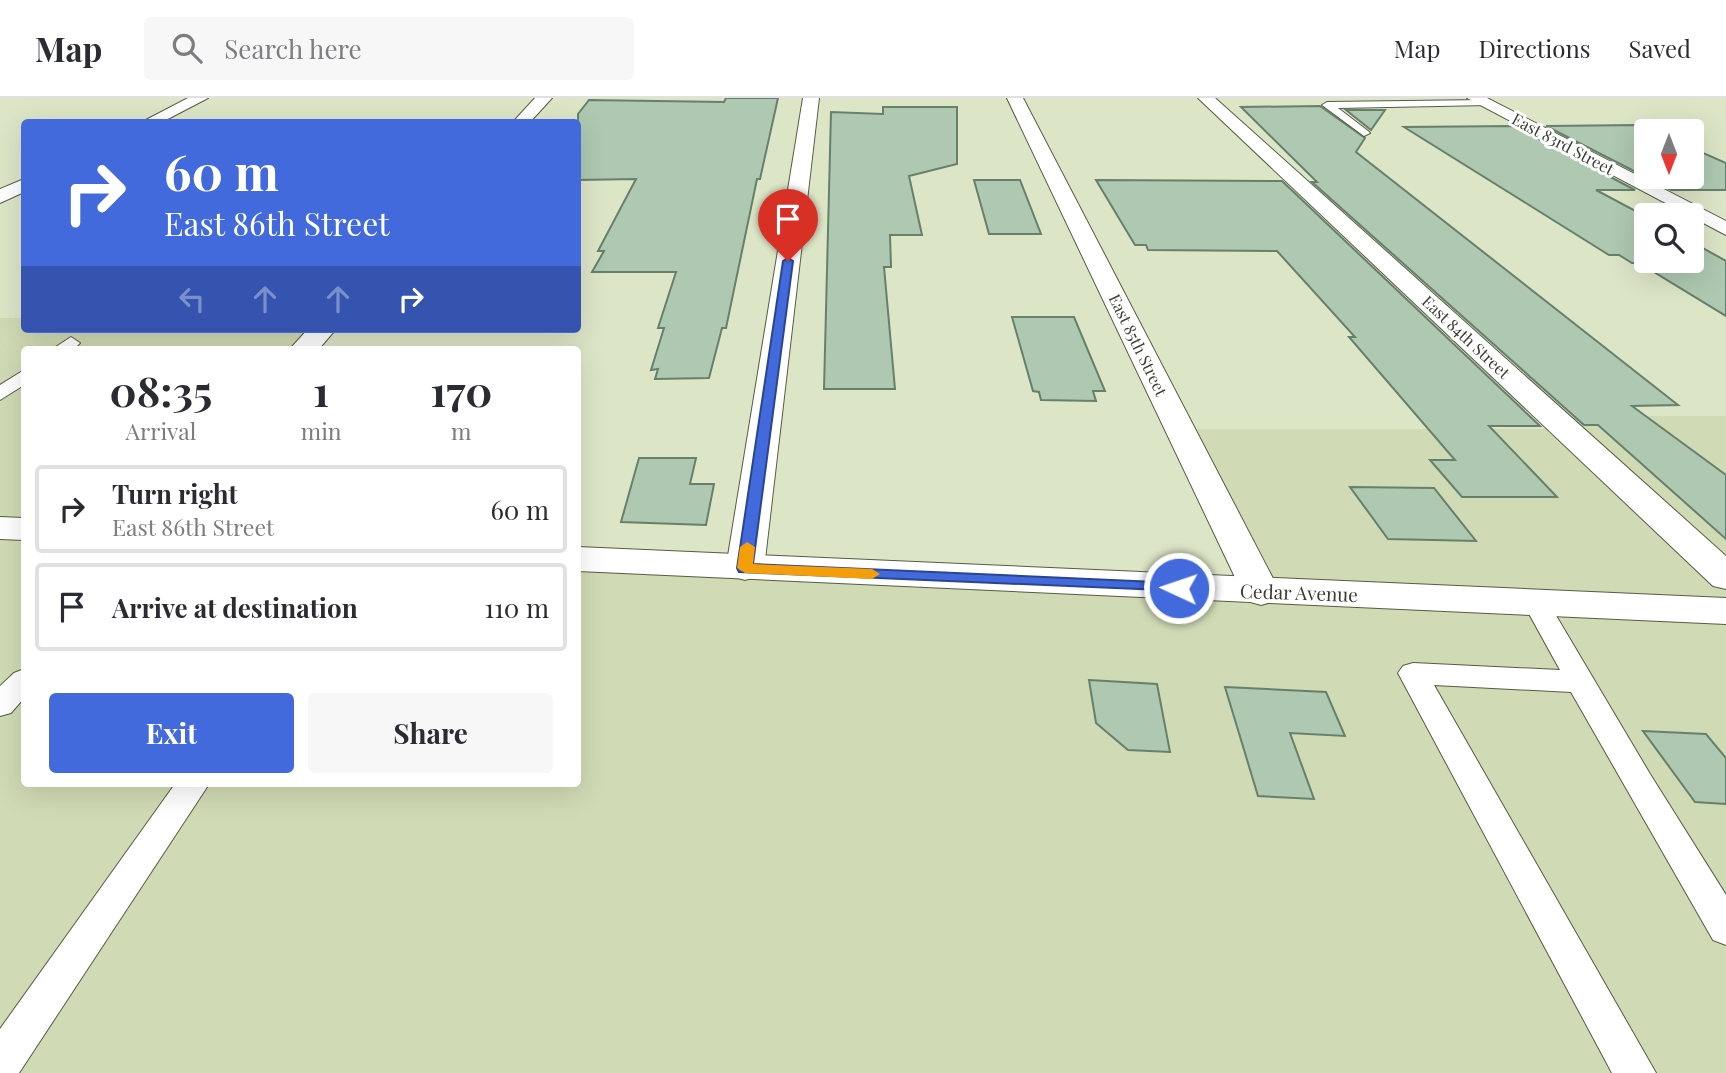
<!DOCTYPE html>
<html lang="en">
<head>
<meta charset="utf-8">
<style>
	body { margin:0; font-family:"Playfair Display",serif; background:#f7f7f7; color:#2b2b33; height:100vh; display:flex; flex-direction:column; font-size:26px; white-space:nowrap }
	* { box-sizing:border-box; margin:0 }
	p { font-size:23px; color:#7c7c81 }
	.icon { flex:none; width:38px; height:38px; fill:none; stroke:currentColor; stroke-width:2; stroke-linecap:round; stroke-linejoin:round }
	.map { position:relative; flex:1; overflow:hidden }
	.drawer { position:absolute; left:21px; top:248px; width:560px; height:441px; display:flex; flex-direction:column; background:#fff; border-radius:7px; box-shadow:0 7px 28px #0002 }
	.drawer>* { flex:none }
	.hud { position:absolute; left:21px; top:21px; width:560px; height:214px; border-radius:7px; box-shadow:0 7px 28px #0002; background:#426adc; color:#fff; overflow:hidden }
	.needle { width:46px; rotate:180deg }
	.tools { position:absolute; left:1634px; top:21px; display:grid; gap:14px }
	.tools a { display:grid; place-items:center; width:70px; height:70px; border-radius:7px; background:#fff; box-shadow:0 7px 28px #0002; font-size:35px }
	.pin { position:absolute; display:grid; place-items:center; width:60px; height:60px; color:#fff; margin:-72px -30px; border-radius:50% 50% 50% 0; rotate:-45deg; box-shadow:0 0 7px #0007 }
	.pin .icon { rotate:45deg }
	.me { position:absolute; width:77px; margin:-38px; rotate:273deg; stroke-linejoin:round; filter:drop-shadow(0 0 5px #0008) }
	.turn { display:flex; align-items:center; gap:24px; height:147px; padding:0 28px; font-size:32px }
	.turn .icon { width:91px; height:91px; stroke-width:2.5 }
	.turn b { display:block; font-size:49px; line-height:60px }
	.lanes { display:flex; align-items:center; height:66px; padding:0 28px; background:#0003; justify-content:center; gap:35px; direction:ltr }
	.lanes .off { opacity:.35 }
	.eta { display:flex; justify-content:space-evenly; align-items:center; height:119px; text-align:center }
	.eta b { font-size:42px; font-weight:700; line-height:49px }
	.cta { display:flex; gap:14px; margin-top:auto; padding:14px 28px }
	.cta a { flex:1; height:80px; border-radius:7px; background:#426adc; color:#fff; font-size:28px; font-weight:700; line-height:80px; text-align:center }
	.cta a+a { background:#f7f7f7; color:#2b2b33 }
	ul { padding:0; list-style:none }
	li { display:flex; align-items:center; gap:21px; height:88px; margin:0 14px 10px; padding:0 14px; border:4px solid #e1e1e2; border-radius:7px }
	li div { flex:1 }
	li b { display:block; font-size:26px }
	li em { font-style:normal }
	header { display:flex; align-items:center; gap:42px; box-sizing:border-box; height:98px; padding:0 35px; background:#fff; border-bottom:2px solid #e1e1e2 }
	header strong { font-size:33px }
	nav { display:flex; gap:38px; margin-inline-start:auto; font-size:24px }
	.search { width:490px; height:63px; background:#f7f7f7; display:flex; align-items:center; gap:18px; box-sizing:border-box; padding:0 24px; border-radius:7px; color:#7c7c81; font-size:26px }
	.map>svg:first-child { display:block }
	.built { fill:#d0dab4 }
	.building { fill:#aec8b1; stroke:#67806b; stroke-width:2 }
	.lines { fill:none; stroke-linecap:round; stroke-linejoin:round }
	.service-casing { stroke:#565c42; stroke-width:2 }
	.minor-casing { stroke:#565c42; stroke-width:2 }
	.tertiary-casing { stroke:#565c42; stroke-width:2 }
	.service { fill:#fff; fill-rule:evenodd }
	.minor { fill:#fff; fill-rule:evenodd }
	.tertiary { fill:#fff; fill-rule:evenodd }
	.route { fill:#426adc; stroke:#2b458f; stroke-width:2 }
	.slow { fill:#f59e0b }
	.labels { text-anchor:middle; stroke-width:6; stroke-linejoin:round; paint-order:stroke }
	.far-street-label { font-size:16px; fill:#393c30; stroke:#fff }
	.street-label { font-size:19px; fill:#393c30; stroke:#fff }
</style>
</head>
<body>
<header>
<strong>Map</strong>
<div class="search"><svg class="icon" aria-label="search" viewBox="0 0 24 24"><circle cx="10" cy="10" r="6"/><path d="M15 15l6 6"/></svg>Search here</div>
<nav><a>Map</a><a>Directions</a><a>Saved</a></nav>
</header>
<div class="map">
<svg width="1726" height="975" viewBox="0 0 1726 975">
	<rect width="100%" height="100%" fill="#dde5c7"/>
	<path class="built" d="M 0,220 L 24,220 L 24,231 L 323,231 L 303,252 L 24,252 L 24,686 L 578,686 L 578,461 L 1260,494 L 1180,331 L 1564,331 L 1551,318 L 1726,318 L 1726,975 L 0,975 Z"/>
	<g class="building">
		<path d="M 726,0 L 778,0 L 760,81 L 757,81 L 726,230 L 722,230 L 709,280 L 655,281 L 658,271 L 651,272 L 664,230 L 658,230 L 676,174 L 592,174 L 604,153 L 598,153 L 636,81 L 578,82 L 578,16 L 589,2 L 724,4 Z"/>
		<path d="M 1320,8 L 1365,40 L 1356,54 L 1678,307 L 1632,308 L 1726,377 L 1726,441 L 1598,327 L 1584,327 L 1312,84 L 1317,84 L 1241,9 Z"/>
		<path d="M 883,9 L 957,9 L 957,66 L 909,78 L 922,137 L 890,137 L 891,169 L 884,169 L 895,291 L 824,291 L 831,14 L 883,16 Z"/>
		<path d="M 1346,12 L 1385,12 L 1371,32 Z"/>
		<path d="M 1641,27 L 1655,33 L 1647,33 L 1647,79 L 1692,79 L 1692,50 L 1726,65 L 1726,92 L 1671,92 L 1546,28 Z"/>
		<path d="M 1514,28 L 1635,92 L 1596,92 L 1647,119 L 1647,163 L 1692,163 L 1692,144 L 1726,163 L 1726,218 L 1639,165 L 1632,165 L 1619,157 L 1609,157 L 1404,29 Z"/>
		<path d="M 974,82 L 1020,82 L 1041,136 L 989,136 Z"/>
		<path d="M 1096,82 L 1282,83 L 1540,328 L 1489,328 L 1557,399 L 1462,399 L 1430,362 L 1455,362 L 1349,239 L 1355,239 L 1277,153 L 1148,152 L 1146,147 L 1135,147 Z"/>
		<path d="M 1012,219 L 1074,219 L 1105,293 L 1093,293 L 1096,303 L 1041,302 L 1039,294 L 1033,293 Z"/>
		<path d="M 639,360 L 696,360 L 690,386 L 714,386 L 706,427 L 621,424 Z"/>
		<path d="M 1350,389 L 1434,390 L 1476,443 L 1388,441 Z"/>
		<path d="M 1089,582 L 1157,586 L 1170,654 L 1128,652 L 1096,625 Z"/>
		<path d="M 1225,589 L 1326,594 L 1345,638 L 1290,635 L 1314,701 L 1258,698 Z"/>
		<path d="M 1643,633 L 1706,636 L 1726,660 L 1726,706 L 1695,704 Z"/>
	</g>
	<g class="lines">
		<defs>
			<g id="service">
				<path d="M 1485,2 L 1490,5 L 1489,7 L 1338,10 L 1368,33 L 1370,35 L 1364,38 L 1322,7 L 1327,4 Z"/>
				<path d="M 71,239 L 80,245 L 73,252 L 51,252 Z"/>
				<path d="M 24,272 L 24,287 L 0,302 L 0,287 Z"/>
				<path d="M 1536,496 L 1545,499 L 1650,676 L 1726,797 L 1726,847 L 1713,842 L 1571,594 L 1434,587 L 1656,975 L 1612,975 L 1398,575 L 1403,568 L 1413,565 L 1560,572 L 1523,505 L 1527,499 Z"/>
				<path d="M 24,571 L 24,600 L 11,615 L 0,618 L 0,588 L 14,575 Z"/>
				<path d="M 175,686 L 209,686 L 19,975 L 0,975 L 0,931 Z"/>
			</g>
			<g id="minor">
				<path d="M 535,0 L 552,0 L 530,24 L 513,24 Z"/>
				<path d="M 803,0 L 819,0 L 764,470 L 758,478 L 745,482 L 732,478 L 726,470 Z"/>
				<path d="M 1007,0 L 1023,0 L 1280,494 L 1275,503 L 1261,507 L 1247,503 L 1242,494 Z"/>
				<path d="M 1198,0 L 1215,0 L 1726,458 L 1726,491 L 1713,488 Z"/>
				<path d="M 308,231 L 336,231 L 318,252 L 289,252 Z"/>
			</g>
			<g id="tertiary">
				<path d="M 188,0 L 208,0 L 162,24 L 142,24 Z"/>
				<path d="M 1467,0 L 1487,0 L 1726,123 L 1726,137 Z"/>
				<path d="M 24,81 L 24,94 L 0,105 L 0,91 Z"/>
				<path d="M 0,419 L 24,420 L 24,442 L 0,441 Z"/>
				<path d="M 578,449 L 1726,500 L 1726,526 L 578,473 Z"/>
			</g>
		</defs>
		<use href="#service" class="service-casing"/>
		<use href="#minor" class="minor-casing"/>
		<use href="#tertiary" class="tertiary-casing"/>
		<use href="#service" class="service"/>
		<use href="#minor" class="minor"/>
		<use href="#tertiary" class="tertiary"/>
	</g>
	<path class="route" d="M 788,160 L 793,163 L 753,466 L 1179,485 L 1187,490 L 1185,493 L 739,474 L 737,470 L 783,163 Z"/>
	<path class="slow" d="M 747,444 L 755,449 L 753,466 L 872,471 L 880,476 L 872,481 L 745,475 L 737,470 L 740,449 Z"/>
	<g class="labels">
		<g class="far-street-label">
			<text transform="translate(1563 46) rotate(28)" y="6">East 83rd Street</text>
			<text transform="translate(1466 239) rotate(43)" y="6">East 84th Street</text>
			<text transform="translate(1138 247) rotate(64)" y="6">East 85th Street</text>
		</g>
		<g class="street-label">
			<text transform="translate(1299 495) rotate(2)" y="7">Cedar Avenue</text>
		</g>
	</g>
</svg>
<div class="tools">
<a><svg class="needle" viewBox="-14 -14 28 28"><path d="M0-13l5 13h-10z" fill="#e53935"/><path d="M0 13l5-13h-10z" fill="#7c7c81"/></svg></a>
<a><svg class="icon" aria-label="search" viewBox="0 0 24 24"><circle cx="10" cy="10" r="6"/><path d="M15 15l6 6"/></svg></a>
</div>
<div class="pin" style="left:788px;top:163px;background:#d93025"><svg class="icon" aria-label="arrive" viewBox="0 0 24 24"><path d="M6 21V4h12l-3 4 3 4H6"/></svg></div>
<svg class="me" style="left:1179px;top:490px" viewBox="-20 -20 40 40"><circle r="17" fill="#426adc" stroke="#fff" stroke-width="3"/><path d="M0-11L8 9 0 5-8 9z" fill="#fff"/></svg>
<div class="hud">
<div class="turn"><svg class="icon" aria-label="right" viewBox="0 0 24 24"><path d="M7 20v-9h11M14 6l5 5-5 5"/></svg><div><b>60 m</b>East 86th Street</div></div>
<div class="lanes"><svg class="icon off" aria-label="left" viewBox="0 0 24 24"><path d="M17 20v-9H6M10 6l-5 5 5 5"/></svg><svg class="icon off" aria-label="ahead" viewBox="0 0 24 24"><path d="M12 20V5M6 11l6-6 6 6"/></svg><svg class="icon off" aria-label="ahead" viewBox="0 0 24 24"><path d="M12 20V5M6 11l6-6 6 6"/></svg><svg class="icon" aria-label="right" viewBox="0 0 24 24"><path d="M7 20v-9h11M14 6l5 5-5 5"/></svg></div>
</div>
<section class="drawer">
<div class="eta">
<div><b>08:35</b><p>Arrival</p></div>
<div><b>1</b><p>min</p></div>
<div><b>170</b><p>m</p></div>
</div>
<ul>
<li><svg class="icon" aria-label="right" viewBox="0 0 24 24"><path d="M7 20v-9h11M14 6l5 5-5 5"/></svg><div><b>Turn right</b><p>East 86th Street</p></div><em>60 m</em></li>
<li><svg class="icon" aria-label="arrive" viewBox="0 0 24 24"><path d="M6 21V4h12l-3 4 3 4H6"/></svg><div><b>Arrive at destination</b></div><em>110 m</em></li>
</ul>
<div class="cta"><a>Exit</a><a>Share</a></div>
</section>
</div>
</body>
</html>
